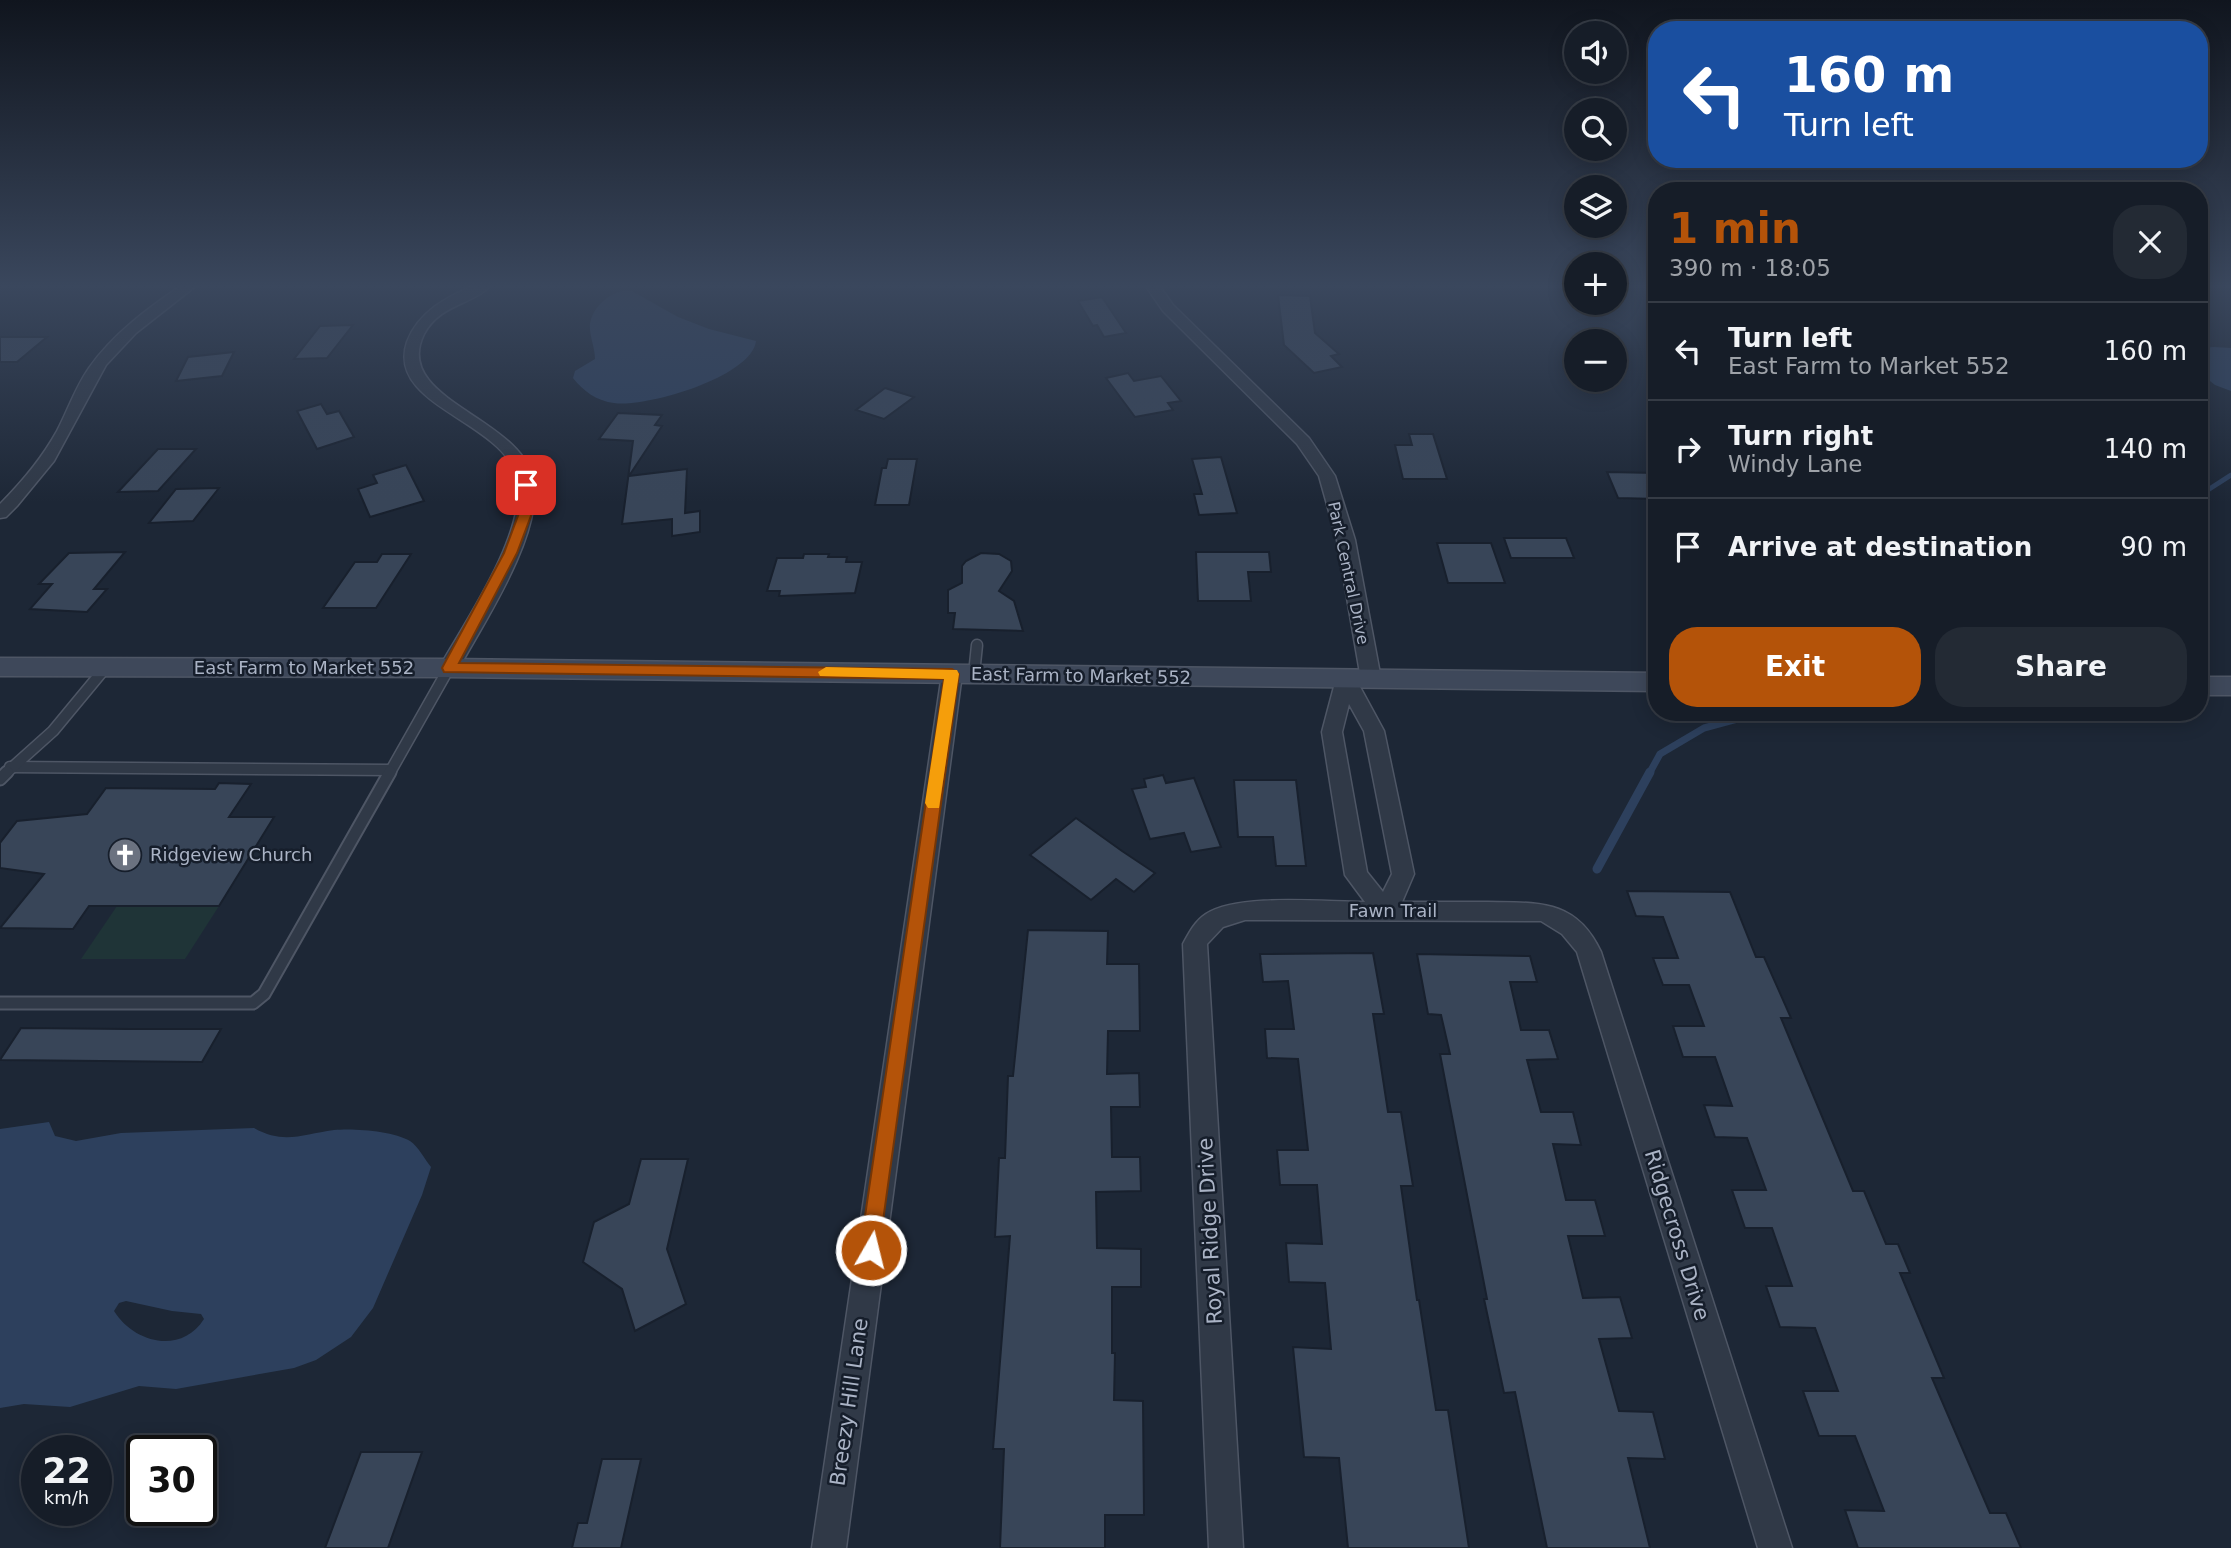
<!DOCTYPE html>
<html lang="en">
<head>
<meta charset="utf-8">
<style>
	body { margin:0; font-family:"DejaVu Sans",sans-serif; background:#232a34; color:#f1f3f6; height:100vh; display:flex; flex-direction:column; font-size:26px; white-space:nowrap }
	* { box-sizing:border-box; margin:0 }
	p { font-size:23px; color:#9ea2a8 }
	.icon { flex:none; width:38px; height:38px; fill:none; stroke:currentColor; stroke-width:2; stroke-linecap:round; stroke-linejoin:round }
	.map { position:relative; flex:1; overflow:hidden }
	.details { position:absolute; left:1648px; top:182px; width:560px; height:539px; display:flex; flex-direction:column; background:#161d28; border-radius:28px; box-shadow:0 4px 18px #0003,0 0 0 2px #353b45 }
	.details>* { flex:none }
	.banner { position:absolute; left:1648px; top:21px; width:560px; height:147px; border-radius:28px; box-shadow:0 4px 18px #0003,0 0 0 2px #353b45; background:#1a4fa0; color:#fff; overflow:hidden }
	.controls { position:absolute; left:1564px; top:21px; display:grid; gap:14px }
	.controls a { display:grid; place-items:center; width:63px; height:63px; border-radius:50%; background:#161d28; box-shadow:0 4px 18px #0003,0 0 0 2px #353b45; font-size:35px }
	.speed { position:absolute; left:21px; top:1435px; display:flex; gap:14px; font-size:35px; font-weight:700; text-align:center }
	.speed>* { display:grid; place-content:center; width:91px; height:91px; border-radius:50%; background:#161d28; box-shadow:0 4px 18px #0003,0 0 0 2px #353b45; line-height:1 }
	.speed small { font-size:18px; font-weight:400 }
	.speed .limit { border:4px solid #111; border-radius:10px; background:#fff; color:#111 }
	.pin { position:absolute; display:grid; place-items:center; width:60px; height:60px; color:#fff; margin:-30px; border-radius:14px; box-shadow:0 4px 10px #0006 }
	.me { position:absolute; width:77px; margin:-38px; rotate:8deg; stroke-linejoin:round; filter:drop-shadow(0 0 5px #0008) }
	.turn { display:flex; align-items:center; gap:24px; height:147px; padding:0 21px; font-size:32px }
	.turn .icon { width:91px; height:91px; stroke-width:2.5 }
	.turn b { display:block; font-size:49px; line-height:60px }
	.round { display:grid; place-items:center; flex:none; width:74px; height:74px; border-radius:28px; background:#232a34 }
	.head { display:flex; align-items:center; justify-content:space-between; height:119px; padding:0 21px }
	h1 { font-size:42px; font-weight:800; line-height:52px; color:#b45309 }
	.primary-button { display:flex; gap:14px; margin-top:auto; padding:14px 21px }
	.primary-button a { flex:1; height:80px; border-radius:28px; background:#b45309; color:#fff; font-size:28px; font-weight:800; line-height:80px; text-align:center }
	.primary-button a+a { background:#232a34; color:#f1f3f6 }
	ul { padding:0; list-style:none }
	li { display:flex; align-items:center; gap:21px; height:98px; padding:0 21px; border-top:2px solid #353b45 }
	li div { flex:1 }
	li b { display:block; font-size:26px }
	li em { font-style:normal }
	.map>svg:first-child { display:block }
	.green { fill:#1f3437 }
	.water { fill:#2d405d; fill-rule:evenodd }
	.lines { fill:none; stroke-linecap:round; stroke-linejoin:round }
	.stream-far2 { stroke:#2d405d; stroke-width:5 }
	.stream-far1 { stroke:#2d405d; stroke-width:7 }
	.stream { stroke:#2d405d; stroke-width:9 }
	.building { fill:#384558; stroke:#18202d; stroke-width:2 }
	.lane-far1-casing { stroke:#4e5665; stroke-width:13 }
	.lane-casing { stroke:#4e5665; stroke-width:15 }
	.street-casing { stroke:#4e5665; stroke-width:3 }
	.secondary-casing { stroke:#4e5665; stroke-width:3 }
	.lane-far1 { stroke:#303947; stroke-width:10 }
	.lane { stroke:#303947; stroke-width:11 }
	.street { fill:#303947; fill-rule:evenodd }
	.secondary { fill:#3e485a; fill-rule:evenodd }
	.route { fill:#b45309; stroke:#753606; stroke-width:2 }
	.slow { fill:#f59e0b }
	.labels { text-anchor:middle; stroke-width:5; stroke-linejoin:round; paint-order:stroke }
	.far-street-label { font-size:16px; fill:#aab3c5; stroke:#161e2b }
	.street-label { font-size:18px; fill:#aab3c5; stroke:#161e2b }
	.poi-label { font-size:18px; fill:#aab3c5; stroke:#161e2b; text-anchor:start }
	.near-street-label { font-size:21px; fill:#aab3c5; stroke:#161e2b }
</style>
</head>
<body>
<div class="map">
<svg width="2231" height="1548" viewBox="0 0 2231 1548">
	<rect width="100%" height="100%" fill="#1d2736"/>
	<path class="green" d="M 117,906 L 219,906 L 185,959 L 81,959 Z"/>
	<g class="water">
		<path d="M 630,290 L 678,317 L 709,329 L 756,341 C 752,377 645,408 614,403 C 597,401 583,391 573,378 L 575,371 L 595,359 C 595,349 591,340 590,330 C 588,309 611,290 630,290 Z"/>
		<path d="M 2214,347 L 2231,348 L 2231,391 L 2215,385 L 2200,373 L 2200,348 Z"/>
		<path d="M 49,1122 L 55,1136 L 76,1141 L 121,1133 L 254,1128 C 284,1145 303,1134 334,1130 C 354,1128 393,1131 410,1141 C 418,1146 425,1160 431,1167 L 422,1195 L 373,1308 L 351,1337 L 316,1360 L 294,1368 L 176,1389 L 139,1386 L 70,1407 L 24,1404 L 0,1408 L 0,1129 ZM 126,1301 L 172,1311 L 201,1314 L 204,1319 C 181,1355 134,1343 114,1311 L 119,1303 Z"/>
	</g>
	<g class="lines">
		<path class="stream-far2" d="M 2200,495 L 2231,475"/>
		<path class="stream-far1" d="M 1649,774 L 1660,754 L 1704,728 L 1763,712"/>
		<path class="stream" d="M 1597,869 L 1650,772"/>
	</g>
	<g class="building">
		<path d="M 1278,295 L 1310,296 L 1315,333 L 1339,354 L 1331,356 L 1342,367 L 1314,373 L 1284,345 Z"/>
		<path d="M 1102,297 L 1126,333 L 1104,337 L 1097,325 L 1093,326 L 1078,301 Z"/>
		<path d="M 353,325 L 327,358 L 294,359 L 320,326 Z"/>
		<path d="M 0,337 L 47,337 L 17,362 L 0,362 Z"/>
		<path d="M 234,352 L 222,376 L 176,381 L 188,357 Z"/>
		<path d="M 1128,373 L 1134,381 L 1161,376 L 1181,401 L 1168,403 L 1173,410 L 1135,417 L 1106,378 Z"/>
		<path d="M 885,388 L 914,397 L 884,419 L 856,410 Z"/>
		<path d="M 321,404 L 327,414 L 339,411 L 354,437 L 317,449 L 297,411 Z"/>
		<path d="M 618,413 L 662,415 L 655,425 L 662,426 L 629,476 L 687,469 L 685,513 L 700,511 L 700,532 L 672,536 L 672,519 L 622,524 L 633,441 L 599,439 Z"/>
		<path d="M 1409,434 L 1433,434 L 1447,479 L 1403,479 L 1395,445 L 1412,445 Z"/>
		<path d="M 158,449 L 196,449 L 158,491 L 118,492 Z"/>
		<path d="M 1221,457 L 1237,513 L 1199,515 L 1194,494 L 1202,494 L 1192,459 Z"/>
		<path d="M 888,459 L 917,459 L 909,505 L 875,505 L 882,468 L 886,468 Z"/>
		<path d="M 406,465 L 424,501 L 370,517 L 358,489 L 377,483 L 373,475 Z"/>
		<path d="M 1607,472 L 1657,473 L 1657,499 L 1618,498 Z"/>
		<path d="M 219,488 L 193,521 L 149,523 L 176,489 Z"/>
		<path d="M 1504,538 L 1566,538 L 1574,558 L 1511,558 Z"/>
		<path d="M 1437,543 L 1491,543 L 1505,583 L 1448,583 Z"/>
		<path d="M 125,552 L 94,589 L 107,589 L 87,612 L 30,609 L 52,584 L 39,584 L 69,553 Z"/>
		<path d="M 1196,552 L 1269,552 L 1271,572 L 1248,572 L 1251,601 L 1198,601 Z"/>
		<path d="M 981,553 L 999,554 L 1011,561 L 1012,571 L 999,591 L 1014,601 L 1023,631 L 953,629 L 955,613 L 948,613 L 948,590 L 962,583 L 962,566 L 966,561 Z"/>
		<path d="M 382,554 L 411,554 L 376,608 L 323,608 L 355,562 L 377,562 Z"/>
		<path d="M 804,554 L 829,554 L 828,557 L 847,557 L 846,562 L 862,562 L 855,593 L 779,596 L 780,591 L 767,591 L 777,558 L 803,558 Z"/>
		<path d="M 1163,775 L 1166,783 L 1194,778 L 1221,847 L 1191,852 L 1184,833 L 1150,839 L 1132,789 L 1146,787 L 1144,779 Z"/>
		<path d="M 1234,780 L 1296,780 L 1306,866 L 1276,866 L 1273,837 L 1238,837 Z"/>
		<path d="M 219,783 L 251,784 L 229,817 L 274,817 L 219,906 L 89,906 L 73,929 L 0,928 L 44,874 L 0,868 L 0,843 L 17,821 L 87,814 L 106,788 L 215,789 Z"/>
		<path d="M 1076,818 L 1122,851 L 1155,873 L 1134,892 L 1116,879 L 1091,900 L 1030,855 Z"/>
		<path d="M 1627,891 L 1730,892 L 1756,957 L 1764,957 L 1791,1018 L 1781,1018 L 1853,1191 L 1864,1191 L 1886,1244 L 1898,1244 L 1910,1273 L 1900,1273 L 1944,1378 L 1932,1378 L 1990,1513 L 2006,1513 L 2021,1548 L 1858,1548 L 1845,1510 L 1884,1511 L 1855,1436 L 1819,1436 L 1803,1391 L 1838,1391 L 1815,1328 L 1780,1327 L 1766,1286 L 1792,1286 L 1772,1228 L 1745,1228 L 1732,1190 L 1766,1190 L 1747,1138 L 1715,1137 L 1704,1105 L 1732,1106 L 1715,1057 L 1683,1057 L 1673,1026 L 1704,1026 L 1689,985 L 1663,985 L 1653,958 L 1678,958 L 1663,917 L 1636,916 Z"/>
		<path d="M 1028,930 L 1108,931 L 1107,964 L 1139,964 L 1140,1031 L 1108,1031 L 1107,1074 L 1139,1073 L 1140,1107 L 1111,1107 L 1112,1157 L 1140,1157 L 1141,1191 L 1096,1192 L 1097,1248 L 1141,1249 L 1141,1287 L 1112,1287 L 1112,1353 L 1115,1353 L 1114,1400 L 1143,1401 L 1144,1515 L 1105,1515 L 1105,1548 L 1000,1548 L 1004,1449 L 993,1449 L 1010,1236 L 995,1237 L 999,1158 L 1005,1158 L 1008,1076 L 1013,1076 Z"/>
		<path d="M 1373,953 L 1384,1014 L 1373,1014 L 1388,1112 L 1401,1112 L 1413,1186 L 1401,1186 L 1417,1300 L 1419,1300 L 1436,1410 L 1448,1410 L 1469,1548 L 1348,1548 L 1339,1458 L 1304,1457 L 1293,1347 L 1331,1349 L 1325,1283 L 1289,1282 L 1286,1243 L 1322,1244 L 1317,1185 L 1280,1185 L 1277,1150 L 1308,1150 L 1298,1059 L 1267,1058 L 1265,1029 L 1294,1029 L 1288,981 L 1263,982 L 1260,954 Z"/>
		<path d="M 1417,954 L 1530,956 L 1537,982 L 1510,982 L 1521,1030 L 1549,1030 L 1558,1059 L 1527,1060 L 1541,1112 L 1573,1112 L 1581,1145 L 1553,1144 L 1566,1200 L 1595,1200 L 1605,1236 L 1568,1236 L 1583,1298 L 1620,1297 L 1632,1338 L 1599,1339 L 1619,1411 L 1653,1412 L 1665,1459 L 1628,1458 L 1650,1548 L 1547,1548 L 1515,1392 L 1504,1393 L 1484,1299 L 1487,1299 L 1440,1054 L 1450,1054 L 1441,1015 L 1428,1014 Z"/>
		<path d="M 21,1028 L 128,1029 L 221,1029 L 202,1062 L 0,1060 Z"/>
		<path d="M 641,1159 L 688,1159 L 667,1249 L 686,1304 L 635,1331 L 622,1289 L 583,1262 L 594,1222 L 629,1204 Z"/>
		<path d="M 361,1452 L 422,1452 L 388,1548 L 325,1548 Z"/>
		<path d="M 602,1459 L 641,1459 L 621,1548 L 572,1548 L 578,1523 L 587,1523 Z"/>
	</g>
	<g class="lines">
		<defs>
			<g id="lane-far1">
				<path d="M 974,674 L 977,645"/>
				<path d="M 10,767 L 391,770"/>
				<path d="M 5,774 L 53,731 L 106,667"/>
				<path d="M 389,774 L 449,668"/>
			</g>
			<g id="lane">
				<path d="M 0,779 L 7,772"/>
				<path d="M 0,1003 L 253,1003 L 264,994 L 390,772"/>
			</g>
			<g id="street">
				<path d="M 182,285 L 197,285 L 136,333 L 106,365 L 54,461 L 17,506 L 6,517 L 0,518 L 0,504 C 22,482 42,458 57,431 C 68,410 75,388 89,368 C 113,334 148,308 182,285 Z"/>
				<path d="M 474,285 L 492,285 C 472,305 440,304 424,334 C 391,401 525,417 534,483 C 541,537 484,622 459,668 L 456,673 L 442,673 L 439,668 C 465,622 524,537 518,483 C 510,421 385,408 407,342 C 418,312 447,297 474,285 Z"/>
				<path d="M 1145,285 L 1159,285 L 1173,305 L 1309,438 L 1335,476 L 1355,540 L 1381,679 L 1378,684 L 1364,684 L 1361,679 L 1337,540 L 1319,476 L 1297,444 L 1163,311 Z"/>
				<path d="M 952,667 L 959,669 L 962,674 L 846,1548 L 812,1548 L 942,674 L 945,669 Z"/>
				<path d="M 1346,672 L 1353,674 L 1384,731 L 1414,874 L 1402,902 C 1430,902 1459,902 1488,902 C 1539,903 1576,899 1601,952 L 1792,1548 L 1758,1548 L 1577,952 L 1562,934 L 1541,921 L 1245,920 L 1223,927 L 1207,944 L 1243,1548 L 1209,1548 L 1183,944 C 1189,933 1195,921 1206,914 C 1239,893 1324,902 1365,902 L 1345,875 L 1322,732 L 1336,679 L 1339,674 ZM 1349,704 L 1364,731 L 1392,874 L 1383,892 L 1367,872 L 1342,732 Z"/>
			</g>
			<g id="secondary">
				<path d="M 0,658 L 449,659 L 1657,673 L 1657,691 L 449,677 L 0,676 Z"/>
				<rect x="2200" y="677" width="31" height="18"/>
			</g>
		</defs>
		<use href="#lane-far1" class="lane-far1-casing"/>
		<use href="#lane" class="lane-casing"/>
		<use href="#street" class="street-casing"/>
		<use href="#secondary" class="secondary-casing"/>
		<use href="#lane-far1" class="lane-far1"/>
		<use href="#lane" class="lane"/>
		<use href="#street" class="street"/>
		<use href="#secondary" class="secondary"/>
	</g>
	<linearGradient id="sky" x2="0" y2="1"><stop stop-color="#10151e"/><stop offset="0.57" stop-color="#3a475d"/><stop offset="1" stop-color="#3a475d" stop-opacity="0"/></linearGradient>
	<rect width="2231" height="502" fill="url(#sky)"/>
	<path class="route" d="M 526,481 L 533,485 L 532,513 L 517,553 L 459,663 L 952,669 L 959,674 L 878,1257 L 871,1260 L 863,1257 L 860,1250 L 944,679 L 444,672 L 442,668 L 504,553 L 519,513 L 520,485 Z"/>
	<path class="slow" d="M 826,667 L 957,670 L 959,674 L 939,808 L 928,808 L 925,803 L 944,679 L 820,676 L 818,672 Z"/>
	<defs>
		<symbol id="church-disc" viewBox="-11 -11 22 22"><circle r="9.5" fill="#6b7280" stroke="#161e2b"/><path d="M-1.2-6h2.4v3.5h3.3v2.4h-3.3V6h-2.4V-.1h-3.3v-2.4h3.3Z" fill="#fff"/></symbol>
	</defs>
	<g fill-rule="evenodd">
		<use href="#church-disc" x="106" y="836" width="38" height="38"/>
	</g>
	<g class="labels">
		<g class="far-street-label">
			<text transform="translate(1349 573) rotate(78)" y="6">Park Central Drive</text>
		</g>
		<g class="street-label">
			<text x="304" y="674">East Farm to Market 552</text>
			<text transform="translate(1081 676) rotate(1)" y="6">East Farm to Market 552</text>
			<text x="1393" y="917">Fawn Trail</text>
		</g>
		<g class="poi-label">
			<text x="150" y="861">Ridgeview Church</text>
		</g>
		<g class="near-street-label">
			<text transform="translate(1210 1231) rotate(-93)" y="7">Royal Ridge Drive</text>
			<text transform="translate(1677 1235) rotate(73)" y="7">Ridgecross Drive</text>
			<text transform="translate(849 1402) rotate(-82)" y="7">Breezy Hill Lane</text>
		</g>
	</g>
</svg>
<div class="controls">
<a><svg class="icon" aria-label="sound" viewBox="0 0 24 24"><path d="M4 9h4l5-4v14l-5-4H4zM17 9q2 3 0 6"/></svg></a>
<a><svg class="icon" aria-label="search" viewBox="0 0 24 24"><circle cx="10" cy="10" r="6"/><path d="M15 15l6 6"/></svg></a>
<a><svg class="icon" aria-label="layers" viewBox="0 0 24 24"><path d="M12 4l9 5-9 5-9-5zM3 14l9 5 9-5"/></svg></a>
<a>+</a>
<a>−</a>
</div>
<div class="speed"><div>22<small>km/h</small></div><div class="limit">30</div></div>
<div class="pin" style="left:526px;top:485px;background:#d93025"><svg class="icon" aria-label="arrive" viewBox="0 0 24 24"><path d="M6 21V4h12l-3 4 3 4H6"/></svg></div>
<svg class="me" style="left:871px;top:1250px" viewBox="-20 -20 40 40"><circle r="17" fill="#b45309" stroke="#fff" stroke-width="3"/><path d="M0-11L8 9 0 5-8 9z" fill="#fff"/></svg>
<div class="banner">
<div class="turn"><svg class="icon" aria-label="left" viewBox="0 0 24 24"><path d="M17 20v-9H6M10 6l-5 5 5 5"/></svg><div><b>160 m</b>Turn left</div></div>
</div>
<section class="details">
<div class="head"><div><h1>1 min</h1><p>390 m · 18:05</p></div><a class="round"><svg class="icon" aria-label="close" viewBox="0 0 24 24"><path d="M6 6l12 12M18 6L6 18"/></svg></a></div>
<ul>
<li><svg class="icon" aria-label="left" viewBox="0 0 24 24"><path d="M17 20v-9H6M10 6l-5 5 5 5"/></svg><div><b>Turn left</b><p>East Farm to Market 552</p></div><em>160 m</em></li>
<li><svg class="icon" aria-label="right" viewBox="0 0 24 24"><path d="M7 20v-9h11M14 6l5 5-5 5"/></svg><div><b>Turn right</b><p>Windy Lane</p></div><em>140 m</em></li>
<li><svg class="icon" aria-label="arrive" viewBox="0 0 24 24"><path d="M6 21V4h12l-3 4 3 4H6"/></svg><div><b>Arrive at destination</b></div><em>90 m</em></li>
</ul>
<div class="primary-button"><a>Exit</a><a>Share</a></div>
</section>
</div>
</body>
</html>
